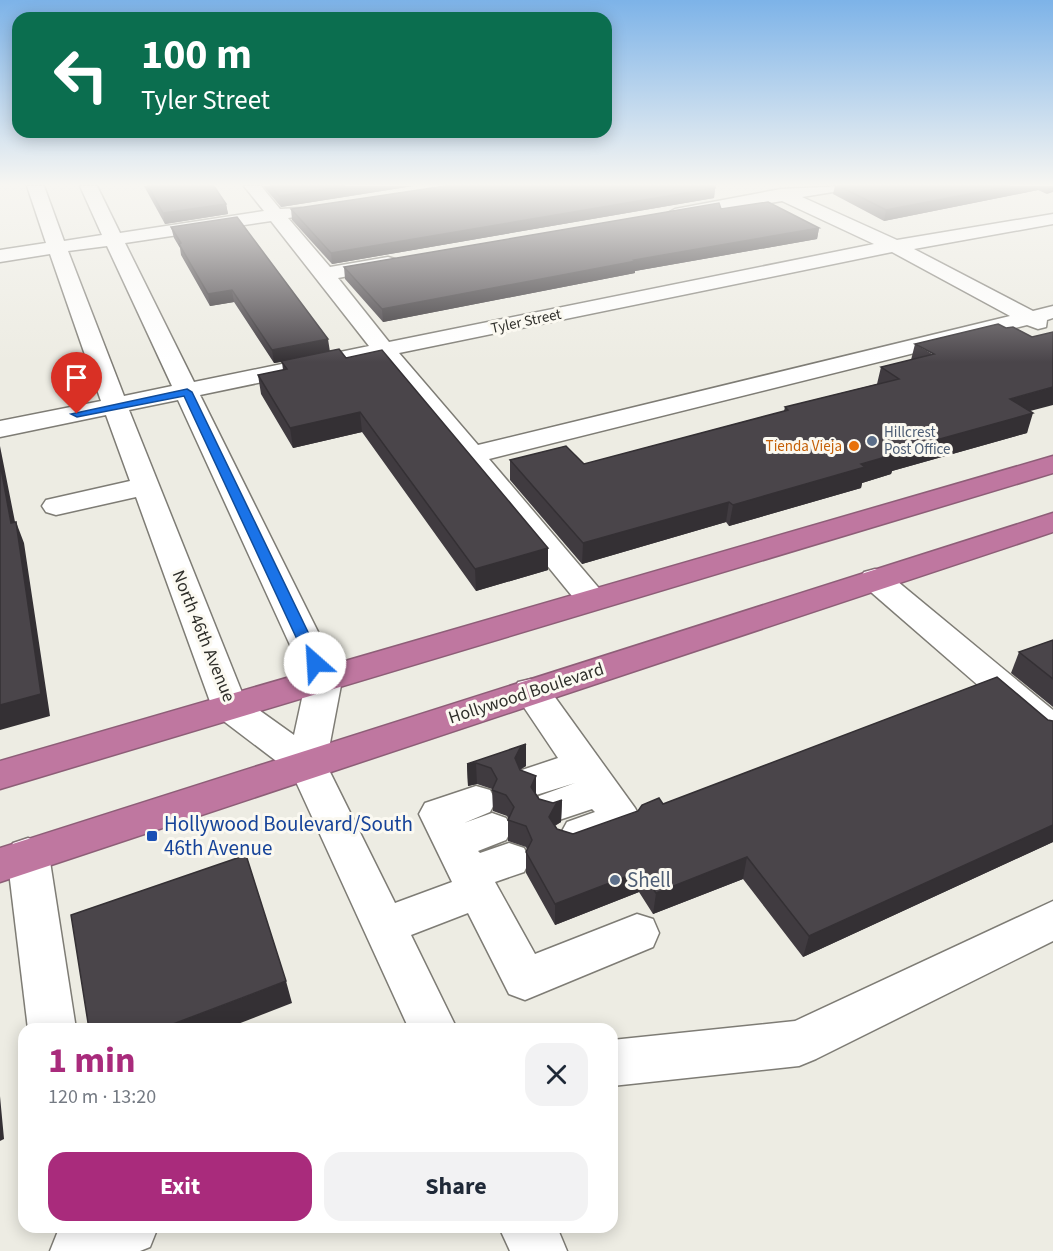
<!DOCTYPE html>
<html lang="en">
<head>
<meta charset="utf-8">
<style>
	body { margin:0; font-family:"Source Sans 3",sans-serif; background:#f2f2f3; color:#1f2937; height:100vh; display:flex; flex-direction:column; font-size:22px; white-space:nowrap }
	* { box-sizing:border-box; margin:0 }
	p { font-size:20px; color:#747a83 }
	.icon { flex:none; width:33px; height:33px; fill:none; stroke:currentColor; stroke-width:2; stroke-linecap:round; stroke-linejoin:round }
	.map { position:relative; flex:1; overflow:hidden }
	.details { position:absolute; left:18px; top:1023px; width:600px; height:210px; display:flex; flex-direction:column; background:#fff; border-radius:18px; box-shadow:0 3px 15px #0003 }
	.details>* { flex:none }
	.guide { position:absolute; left:12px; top:12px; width:600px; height:126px; border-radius:18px; box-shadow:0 3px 15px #0003; background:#0b6e4f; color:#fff; overflow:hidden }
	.pin { position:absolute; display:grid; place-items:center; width:51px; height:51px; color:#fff; margin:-62px -26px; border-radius:50% 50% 50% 0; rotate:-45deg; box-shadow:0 0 6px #0007 }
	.pin .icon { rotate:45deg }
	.me { position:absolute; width:66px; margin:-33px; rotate:334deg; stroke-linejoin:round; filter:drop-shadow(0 0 4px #0008) }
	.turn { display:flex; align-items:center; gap:21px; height:126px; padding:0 30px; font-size:27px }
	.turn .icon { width:78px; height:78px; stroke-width:2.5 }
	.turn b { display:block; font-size:42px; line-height:51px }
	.round { display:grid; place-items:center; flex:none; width:63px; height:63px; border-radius:18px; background:#f2f2f3 }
	.head { display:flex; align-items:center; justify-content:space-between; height:102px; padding:0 30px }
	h1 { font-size:36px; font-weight:700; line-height:45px; color:#a92b7c }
	.primary-button { display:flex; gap:12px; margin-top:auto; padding:12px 30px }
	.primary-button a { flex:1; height:69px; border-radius:18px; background:#a92b7c; color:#fff; font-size:24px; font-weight:700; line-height:69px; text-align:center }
	.primary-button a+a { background:#f2f2f3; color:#1f2937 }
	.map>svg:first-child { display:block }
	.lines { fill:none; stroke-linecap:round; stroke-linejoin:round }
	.minor-casing { stroke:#7e7c75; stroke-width:3 }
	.highway-casing { stroke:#8d5e77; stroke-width:3 }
	.minor { fill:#fff; fill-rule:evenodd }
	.highway { fill:#bf77a0; fill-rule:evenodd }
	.wall { fill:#403b40 }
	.shaded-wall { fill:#343034 }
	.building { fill:#4a454a; stroke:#343034; stroke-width:1.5 }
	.route { fill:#1a73e8; stroke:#114b97; stroke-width:1.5 }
	.service-dot { fill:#5c6f8a; stroke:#fbf9f1; stroke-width:2 }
	.food-dot { fill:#e8710a; stroke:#fbf9f1; stroke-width:2 }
	.transit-dot { fill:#1a4fb4; stroke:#fbf9f1; stroke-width:2 }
	.labels { text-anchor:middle; stroke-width:6; stroke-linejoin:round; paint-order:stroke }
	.far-street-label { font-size:15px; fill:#2f2f2b; stroke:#fbf9f1 }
	.far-service-label { font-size:15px; fill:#4e5e75; stroke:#fbf9f1; text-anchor:start }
	.far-food-label { font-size:15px; fill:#c56008; stroke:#fbf9f1; text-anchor:end }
	.street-label { font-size:18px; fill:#2f2f2b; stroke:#fbf9f1 }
	.near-transit-label { font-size:21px; fill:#164399; stroke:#fbf9f1; text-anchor:start }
	.near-service-label { font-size:21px; fill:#4e5e75; stroke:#fbf9f1; text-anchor:start }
</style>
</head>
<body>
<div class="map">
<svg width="1053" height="1251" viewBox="0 0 1053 1251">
	<rect width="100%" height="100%" fill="#edece3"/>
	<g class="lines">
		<defs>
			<g id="minor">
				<path d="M 27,186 L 44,186 L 64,241 L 102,235 L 80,186 L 97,186 L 120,233 L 264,211 L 244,186 L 261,186 L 280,209 L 301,208 L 304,212 L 301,216 L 288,218 L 330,267 L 388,257 L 395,259 L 398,263 L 395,267 L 338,278 L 389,342 L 874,244 L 782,201 L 675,219 L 666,214 L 675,209 L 781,189 L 847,186 L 839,191 L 802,197 L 897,240 L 1053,214 L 1053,224 L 914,249 L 1033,311 L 1053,306 L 1053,318 L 1047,320 L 1046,327 L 1038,329 L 1027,325 L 489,459 L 603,593 L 608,600 L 603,607 L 592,610 L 581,607 L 378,358 L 200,395 L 342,680 L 326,764 L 395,903 L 452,882 L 419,814 L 425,803 L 476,786 L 490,790 L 496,801 L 490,812 L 464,823 L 492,813 L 506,818 L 512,829 L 506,840 L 478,851 L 480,853 L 509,843 L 524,848 L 530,860 L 524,872 L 495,882 L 535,954 L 637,914 L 653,919 L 659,933 L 653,947 L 525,1000 L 509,994 L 468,913 L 411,935 L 457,1029 L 409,1029 L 292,773 L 217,716 L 212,707 L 136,497 L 56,515 L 46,512 L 42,506 L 46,500 L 130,481 L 106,415 L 0,437 L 0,421 L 101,401 L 50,254 L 0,262 L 0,250 L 46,243 ZM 271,221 L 369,346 L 194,382 L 125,243 ZM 107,246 L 172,386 L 124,396 L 68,251 ZM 892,252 L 1010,316 L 478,445 L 399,353 ZM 178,400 L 306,680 L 294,735 L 245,700 L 129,410 Z"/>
				<path d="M 875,569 L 886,572 L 1053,710 L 1053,743 L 1040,739 L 864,586 L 859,579 L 864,572 Z"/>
				<path d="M 531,679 L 544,682 L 635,808 L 641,819 L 635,830 L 581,849 L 567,844 L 561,833 L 567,822 L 595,812 L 592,809 L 553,822 L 539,818 L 533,807 L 539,796 L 575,783 L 536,795 L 522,790 L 517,780 L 522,770 L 558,758 L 513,691 L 518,682 Z"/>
				<path d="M 28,838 L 43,843 L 49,855 L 76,1029 L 28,1029 L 7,855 L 13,843 Z"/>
				<path d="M 1053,901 L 1053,941 L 816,1059 L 799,1066 L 612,1086 L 612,1040 L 795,1021 Z"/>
				<path d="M 67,1227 L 158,1227 L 150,1247 L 140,1251 L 50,1251 L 58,1231 Z"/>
				<path d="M 499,1227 L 557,1227 L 567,1251 L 510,1251 Z"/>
			</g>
			<g id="highway">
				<path d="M 1053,456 L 1053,473 L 0,789 L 0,761 Z"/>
				<path d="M 1053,513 L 1053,532 L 0,882 L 0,848 Z"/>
			</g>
		</defs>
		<use href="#minor" class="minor-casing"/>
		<use href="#highway" class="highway-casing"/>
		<use href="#minor" class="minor"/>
		<use href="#highway" class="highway"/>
	</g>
	<g class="wall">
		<path d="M 144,186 L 214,186 L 226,204 L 228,214 L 165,224 Z"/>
		<path d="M 263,186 L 413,186 L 281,207 Z"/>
		<path d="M 835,186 L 1053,186 L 1047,194 L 1038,190 L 884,221 L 833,194 Z"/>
		<path d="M 715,188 L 714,198 L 332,264 L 292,220 L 291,209 Z"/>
		<path d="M 721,209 L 819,228 L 817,239 L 635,271 L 635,273 L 383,322 L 345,279 L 344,267 Z"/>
		<path d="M 171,227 L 330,351 L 346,358 L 548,548 L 548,570 L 476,591 L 362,432 L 293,448 L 261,394 L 258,375 L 283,370 L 282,362 L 274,363 L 234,302 L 210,306 L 181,255 L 180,248 L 174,238 Z"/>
		<path d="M 915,344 L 1030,411 L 1027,433 L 892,471 L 891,474 L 862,483 L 861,488 L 729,526 L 726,522 L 582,564 L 510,480 L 510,460 L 584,464 L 784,411 L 785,407 L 877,384 L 881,367 L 911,360 Z"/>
		<path d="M 1053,640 L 1053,707 L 1011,673 L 1019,652 Z"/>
		<path d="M 1048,720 L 1053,721 L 1053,842 L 803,957 L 743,879 L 653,914 L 639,892 L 555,925 L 526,873 L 526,852 L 527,850 L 526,847 L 508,841 L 508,818 L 507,816 L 493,811 L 492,789 L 477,784 L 468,786 L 467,764 L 526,744 L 526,766 L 520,770 L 536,776 L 536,794 L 539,799 L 553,803 L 562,800 L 561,822 L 555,826 L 557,829 L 573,834 L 663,804 Z"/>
	</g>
	<g class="shaded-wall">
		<path d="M 345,186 L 413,186 L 281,207 L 279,196 Z"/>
		<path d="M 1010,186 L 1039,186 L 1038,190 L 884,221 L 886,210 Z"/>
		<path d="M 1049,186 L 1053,186 L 1053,192 L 1047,194 Z"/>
		<path d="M 715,188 L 714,198 L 332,264 L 331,253 Z"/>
		<path d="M 226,204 L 228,214 L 165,224 L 163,213 Z"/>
		<path d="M 819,228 L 817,239 L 635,271 L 635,273 L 383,322 L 382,309 L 634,260 Z"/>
		<path d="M 232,290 L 234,302 L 210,306 L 208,294 Z"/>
		<path d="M 328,339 L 330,352 L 274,363 L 272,350 Z"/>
		<path d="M 1053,387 L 1053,405 L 1004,418 L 1010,399 Z"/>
		<path d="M 360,412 L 362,432 L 293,448 L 290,428 Z"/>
		<path d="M 1033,413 L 1027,433 L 892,471 L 891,474 L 862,483 L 861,488 L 729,526 L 733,505 L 861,464 L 893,452 Z"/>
		<path d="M 0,446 L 18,537 L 16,522 L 24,543 L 50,716 L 0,730 Z"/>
		<path d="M 729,502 L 726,522 L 582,564 L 583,543 Z"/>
		<path d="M 548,548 L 548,570 L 476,591 L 475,569 Z"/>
		<path d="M 526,744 L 526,766 L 520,769 L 515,758 L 520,748 Z"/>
		<path d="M 476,763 L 477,784 L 468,786 L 467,764 Z"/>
		<path d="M 536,776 L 536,797 L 531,787 Z"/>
		<path d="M 562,800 L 561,822 L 555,825 L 549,838 L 549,817 L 556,804 Z"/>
		<path d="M 1053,825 L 1053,842 L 803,957 L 809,936 Z"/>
		<path d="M 747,857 L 743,879 L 653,914 L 656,893 Z"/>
		<path d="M 641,871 L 639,892 L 555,925 L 555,904 Z"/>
		<path d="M 286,981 L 292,1003 L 225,1029 L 160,1029 Z"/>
		<path d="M 0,1096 L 4,1139 L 0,1141 Z"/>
	</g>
	<g class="building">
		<path d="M 148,186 L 214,186 L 226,204 L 163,213 Z"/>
		<path d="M 271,186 L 345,186 L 279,196 Z"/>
		<path d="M 445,186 L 715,186 L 715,188 L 331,253 L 291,209 Z"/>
		<path d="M 839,186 L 1010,186 L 886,210 Z"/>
		<path d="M 768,202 L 819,228 L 634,260 L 636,261 L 382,309 L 344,267 L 719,203 L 721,209 Z"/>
		<path d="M 237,217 L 328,339 L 272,350 L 232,290 L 208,294 L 179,244 L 181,243 L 171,227 Z"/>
		<path d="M 998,324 L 1006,328 L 1013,327 L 1032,337 L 1053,332 L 1053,387 L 1010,399 L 1033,413 L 893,452 L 896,454 L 861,464 L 865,467 L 733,505 L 729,502 L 583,543 L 510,460 L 566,446 L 584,464 L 788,410 L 785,407 L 899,379 L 881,367 L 934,354 L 915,344 Z"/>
		<path d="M 339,349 L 346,358 L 382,350 L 548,548 L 475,569 L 360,412 L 290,428 L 258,375 L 287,369 L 281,361 Z"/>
		<path d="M 0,463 L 11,523 L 16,522 L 41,694 L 0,705 Z"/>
		<path d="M 1053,640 L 1053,679 L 1019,652 Z"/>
		<path d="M 997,677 L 1048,720 L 1053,721 L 1053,825 L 809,936 L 747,857 L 656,893 L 641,871 L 555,904 L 526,852 L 532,840 L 526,826 L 508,820 L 514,807 L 506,795 L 492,790 L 497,779 L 491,768 L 476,763 L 467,764 L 526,744 L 520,748 L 515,758 L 520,770 L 536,776 L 531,787 L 539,799 L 553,803 L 562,800 L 556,804 L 549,817 L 557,829 L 573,834 L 638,811 L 642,805 L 659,798 L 663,804 Z"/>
		<path d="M 246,855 L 286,981 L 160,1029 L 89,1029 L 71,915 Z"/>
	</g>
	<linearGradient id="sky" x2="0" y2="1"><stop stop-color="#7db3e8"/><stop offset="0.51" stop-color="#f7f6f2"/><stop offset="1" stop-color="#f7f6f2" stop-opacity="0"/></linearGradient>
	<rect width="1053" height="362" fill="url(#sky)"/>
	<path class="route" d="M 187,389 L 192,392 L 323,663 L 320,666 L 310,666 L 308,663 L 184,396 L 77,417 L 71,414 Z"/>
	<g class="service-dot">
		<circle cx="872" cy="441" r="6"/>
		<circle cx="615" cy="880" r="6"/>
	</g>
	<circle class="food-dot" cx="854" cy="446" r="6"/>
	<rect class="transit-dot" x="146" y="830" width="12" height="12" rx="3"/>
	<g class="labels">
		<g class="far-street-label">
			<text transform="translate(526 321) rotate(-12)" y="5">Tyler Street</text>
		</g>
		<g class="far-service-label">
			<text x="884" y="437">Hillcrest<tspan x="884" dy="17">Post Office</tspan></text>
		</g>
		<g class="far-food-label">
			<text x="842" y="451">Tienda Vieja</text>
		</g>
		<g class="street-label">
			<text transform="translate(204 636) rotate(68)" y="6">North 46th Avenue</text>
			<text transform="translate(526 693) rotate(-18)" y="6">Hollywood Boulevard</text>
		</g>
		<g class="near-transit-label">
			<text x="164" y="831">Hollywood Boulevard/South<tspan x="164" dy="24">46th Avenue</tspan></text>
		</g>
		<g class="near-service-label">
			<text x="627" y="887">Shell</text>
		</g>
	</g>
</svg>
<div class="pin" style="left:77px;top:414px;background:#d93025"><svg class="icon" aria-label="arrive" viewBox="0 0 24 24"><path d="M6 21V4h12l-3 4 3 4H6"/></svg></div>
<svg class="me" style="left:315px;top:663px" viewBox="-20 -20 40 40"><circle r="19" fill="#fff"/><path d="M0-13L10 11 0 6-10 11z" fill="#1a73e8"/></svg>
<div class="guide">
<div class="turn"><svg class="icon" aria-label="left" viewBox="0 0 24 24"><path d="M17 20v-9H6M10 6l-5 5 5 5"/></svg><div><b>100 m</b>Tyler Street</div></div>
</div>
<section class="details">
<div class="head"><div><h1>1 min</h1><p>120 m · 13:20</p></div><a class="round"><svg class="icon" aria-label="close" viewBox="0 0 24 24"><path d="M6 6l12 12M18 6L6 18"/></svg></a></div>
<div class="primary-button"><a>Exit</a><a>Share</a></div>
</section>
</div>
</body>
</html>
